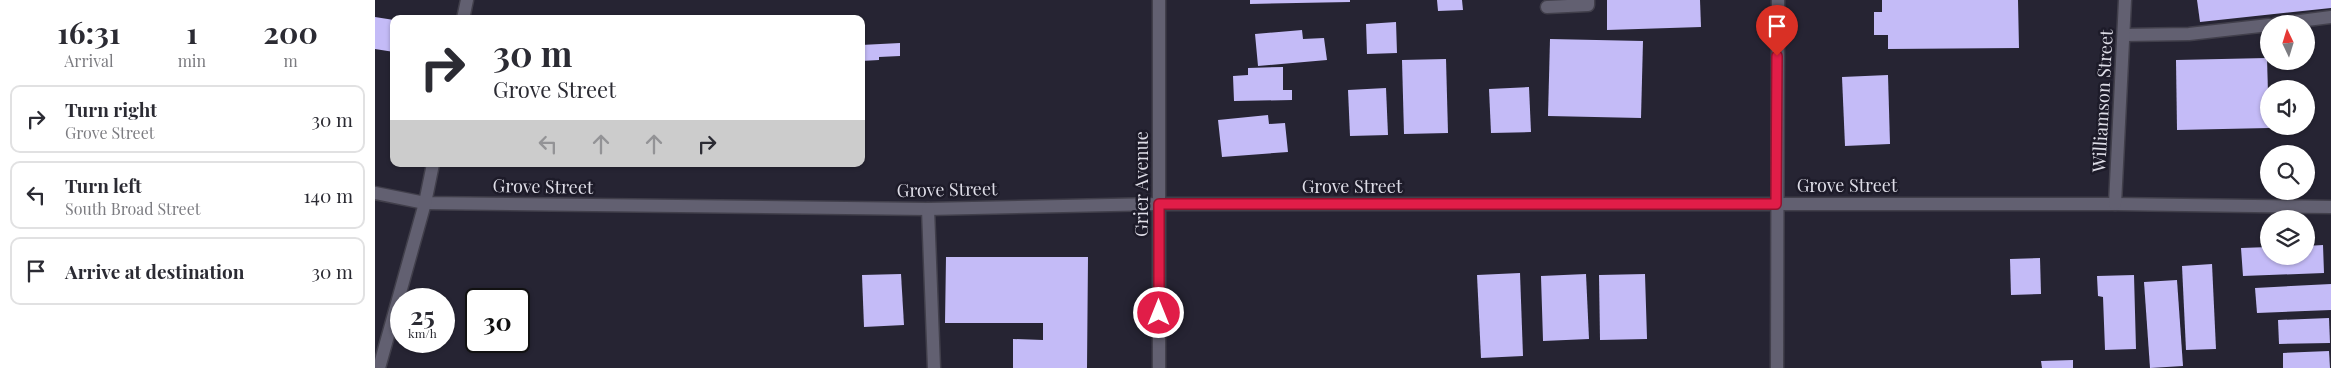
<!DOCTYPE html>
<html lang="en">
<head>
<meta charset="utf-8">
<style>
	body { margin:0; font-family:"Playfair Display",serif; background:#f2f2f3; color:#2b2b33; height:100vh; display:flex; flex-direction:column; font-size:19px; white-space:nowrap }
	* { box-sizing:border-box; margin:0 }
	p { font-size:16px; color:#7c7c81 }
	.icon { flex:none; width:28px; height:28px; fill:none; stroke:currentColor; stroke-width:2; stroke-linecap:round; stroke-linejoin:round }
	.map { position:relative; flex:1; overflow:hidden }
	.details { display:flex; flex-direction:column; background:#fff; width:375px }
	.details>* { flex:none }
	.hud { position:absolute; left:15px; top:15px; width:475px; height:152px; border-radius:10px; box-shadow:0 1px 4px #0004; background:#fff; color:#2b2b33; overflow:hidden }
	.needle { width:32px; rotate:356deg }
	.fabs { position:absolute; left:1885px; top:15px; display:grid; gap:10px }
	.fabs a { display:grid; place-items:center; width:55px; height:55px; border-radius:50%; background:#fff; box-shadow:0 1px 4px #0004; font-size:25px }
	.speed { position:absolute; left:15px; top:288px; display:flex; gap:10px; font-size:25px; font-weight:700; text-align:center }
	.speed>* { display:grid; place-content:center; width:65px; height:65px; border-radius:50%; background:#fff; box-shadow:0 1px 4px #0004; line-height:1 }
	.speed small { font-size:12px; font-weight:400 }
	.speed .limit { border:2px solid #111; border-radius:8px; background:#fff; color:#111 }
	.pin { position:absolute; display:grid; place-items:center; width:42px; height:42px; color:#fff; margin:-51px -21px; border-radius:50% 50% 50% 0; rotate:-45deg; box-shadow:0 0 5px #0007 }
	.pin .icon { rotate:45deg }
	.me { position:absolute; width:55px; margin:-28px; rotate:0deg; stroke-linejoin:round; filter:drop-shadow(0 0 4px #0008) }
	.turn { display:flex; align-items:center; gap:18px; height:105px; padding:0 20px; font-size:22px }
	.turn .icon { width:65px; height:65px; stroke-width:2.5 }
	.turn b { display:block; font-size:35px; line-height:42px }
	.lanes { display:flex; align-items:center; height:48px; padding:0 20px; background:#0003; justify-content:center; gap:25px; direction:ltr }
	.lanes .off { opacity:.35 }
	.eta { display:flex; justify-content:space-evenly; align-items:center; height:85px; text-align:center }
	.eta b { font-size:30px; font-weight:700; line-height:35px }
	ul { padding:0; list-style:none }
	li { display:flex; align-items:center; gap:15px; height:68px; margin:0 10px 8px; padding:0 10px; border:2px solid #e1e1e2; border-radius:10px }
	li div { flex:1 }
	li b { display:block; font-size:19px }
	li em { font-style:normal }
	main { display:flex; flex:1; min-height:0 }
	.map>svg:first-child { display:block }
	.building { fill:#c4bbf7 }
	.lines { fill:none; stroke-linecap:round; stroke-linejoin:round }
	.minor-casing { stroke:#413f4b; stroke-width:15 }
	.minor { stroke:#626071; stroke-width:12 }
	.route-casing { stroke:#92132f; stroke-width:12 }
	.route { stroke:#e11d48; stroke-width:9 }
	.labels { text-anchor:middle; stroke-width:5; stroke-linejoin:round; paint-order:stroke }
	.street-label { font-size:18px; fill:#dedde7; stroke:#1d1b29 }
</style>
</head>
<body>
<main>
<section class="details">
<div class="eta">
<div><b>16:31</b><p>Arrival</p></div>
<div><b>1</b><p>min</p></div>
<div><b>200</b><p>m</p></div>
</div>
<ul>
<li><svg class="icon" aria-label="right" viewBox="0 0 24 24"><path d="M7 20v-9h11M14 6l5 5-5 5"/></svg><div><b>Turn right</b><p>Grove Street</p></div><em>30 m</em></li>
<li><svg class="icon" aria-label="left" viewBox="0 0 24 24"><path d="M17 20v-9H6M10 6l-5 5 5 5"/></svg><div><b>Turn left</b><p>South Broad Street</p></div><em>140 m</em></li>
<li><svg class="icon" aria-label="arrive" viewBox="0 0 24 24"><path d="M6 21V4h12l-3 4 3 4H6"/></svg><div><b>Arrive at destination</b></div><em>30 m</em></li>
</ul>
</section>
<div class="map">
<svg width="1956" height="368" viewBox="0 0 1956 368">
	<rect width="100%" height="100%" fill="#262433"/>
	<g class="building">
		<path d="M 875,0 L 975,0 L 975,2 L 875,4 Z"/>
		<path d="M 1062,0 L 1087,0 L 1088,10 L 1063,11 Z"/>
		<path d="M 1232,0 L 1325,0 L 1326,27 L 1232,30 Z"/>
		<path d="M 1507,0 L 1643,0 L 1644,48 L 1513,49 L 1513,35 L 1499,35 L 1499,12 L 1507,12 Z"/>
		<path d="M 1822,0 L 1956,0 L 1956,8 L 1825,22 Z"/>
		<path d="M 0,17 L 19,20 L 19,52 L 0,49 Z"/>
		<path d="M 1021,22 L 1022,53 L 992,54 L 991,24 Z"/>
		<path d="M 927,30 L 928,39 L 949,38 L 952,60 L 883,66 L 880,34 Z"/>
		<path d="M 1175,39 L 1268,41 L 1266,118 L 1173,116 Z"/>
		<path d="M 525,43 L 525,56 L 504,57 L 504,60 L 486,61 L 486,45 Z"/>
		<path d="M 1892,58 L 1894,128 L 1802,130 L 1801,60 Z"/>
		<path d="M 1071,59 L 1073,133 L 1029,134 L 1027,60 Z"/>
		<path d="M 908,67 L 908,90 L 917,90 L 917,100 L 859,101 L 858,76 L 873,75 L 873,68 Z"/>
		<path d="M 1513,75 L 1515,144 L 1470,146 L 1467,77 Z"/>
		<path d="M 1154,87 L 1156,132 L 1116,133 L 1114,89 Z"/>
		<path d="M 1011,88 L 1013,135 L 975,136 L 973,90 Z"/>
		<path d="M 893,115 L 894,124 L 910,123 L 913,152 L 847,157 L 843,120 Z"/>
		<path d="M 1948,245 L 1949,273 L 1868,276 L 1866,248 L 1894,247 L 1894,256 L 1931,256 L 1931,246 Z"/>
		<path d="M 571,257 L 713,257 L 712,368 L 638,368 L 638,339 L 668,340 L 668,323 L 570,323 Z"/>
		<path d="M 1665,258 L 1666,294 L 1636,295 L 1635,259 Z"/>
		<path d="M 1837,264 L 1841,349 L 1811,350 L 1807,266 Z"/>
		<path d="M 1145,273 L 1148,356 L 1106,358 L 1102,275 Z"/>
		<path d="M 526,274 L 529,325 L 489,327 L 487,275 Z"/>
		<path d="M 1211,274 L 1214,339 L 1168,341 L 1166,276 Z"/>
		<path d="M 1270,274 L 1272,339 L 1225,340 L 1224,275 Z"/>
		<path d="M 1759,275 L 1761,349 L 1730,350 L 1728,297 L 1723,296 L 1722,276 Z"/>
		<path d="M 1802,280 L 1808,366 L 1775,368 L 1769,282 Z"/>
		<path d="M 1956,284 L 1956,310 L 1882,313 L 1880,288 Z"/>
		<path d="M 1954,318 L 1955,343 L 1904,344 L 1903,320 Z"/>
		<path d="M 1954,351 L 1955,368 L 1908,368 L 1908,353 Z"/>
		<path d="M 1698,360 L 1698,368 L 1667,368 L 1666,361 Z"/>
	</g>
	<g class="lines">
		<defs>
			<g id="minor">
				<path d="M 1172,7 L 1213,5 L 1213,0"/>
				<path d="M 88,19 L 92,0"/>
				<path d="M 1901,24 L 1956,17"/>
				<path d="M 1749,35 L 1814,34 L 1894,25"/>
				<path d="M 0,193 L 50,203 L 553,209 L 784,204 L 1740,204 L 1956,207"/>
				<path d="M 1740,204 L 1750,0"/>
				<path d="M 553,209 L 559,368"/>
				<path d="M 4,368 L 50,203 L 58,164"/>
				<path d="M 784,368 L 784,0"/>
				<path d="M 1402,368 L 1403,0"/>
			</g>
		</defs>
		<use href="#minor" class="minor-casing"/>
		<use href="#minor" class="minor"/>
	</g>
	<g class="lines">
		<defs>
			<path id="route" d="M 784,313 L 784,204 L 1401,204 L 1402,56"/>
		</defs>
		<use href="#route" class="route-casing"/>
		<use href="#route" class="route"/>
	</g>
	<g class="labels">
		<g class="street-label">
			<text transform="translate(1728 101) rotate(-87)" y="6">Williamson Street</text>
			<text transform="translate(767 184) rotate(-90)" y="6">Grier Avenue</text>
			<text x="1472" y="192">Grove Street</text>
			<text transform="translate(168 187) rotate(1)" y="6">Grove Street</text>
			<text x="977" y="193">Grove Street</text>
			<text transform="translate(572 190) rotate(-1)" y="6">Grove Street</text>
		</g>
	</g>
</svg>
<div class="fabs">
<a><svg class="needle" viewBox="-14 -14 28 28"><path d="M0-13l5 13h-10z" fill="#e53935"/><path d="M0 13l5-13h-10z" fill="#7c7c81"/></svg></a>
<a><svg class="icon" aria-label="sound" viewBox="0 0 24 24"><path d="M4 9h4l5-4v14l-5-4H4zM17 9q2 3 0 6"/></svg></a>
<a><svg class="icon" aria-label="search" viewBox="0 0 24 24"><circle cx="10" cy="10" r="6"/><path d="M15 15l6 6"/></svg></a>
<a><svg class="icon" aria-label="layers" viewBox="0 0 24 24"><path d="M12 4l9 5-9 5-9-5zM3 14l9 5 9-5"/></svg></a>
</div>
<div class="speed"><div>25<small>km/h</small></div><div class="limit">30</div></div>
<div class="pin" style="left:1402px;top:56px;background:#d93025"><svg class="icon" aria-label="arrive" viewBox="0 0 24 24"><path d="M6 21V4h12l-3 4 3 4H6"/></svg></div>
<svg class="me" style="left:784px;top:313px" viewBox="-20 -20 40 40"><circle r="17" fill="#e11d48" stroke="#fff" stroke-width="3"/><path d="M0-11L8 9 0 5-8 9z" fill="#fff"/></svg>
<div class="hud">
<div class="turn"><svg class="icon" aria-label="right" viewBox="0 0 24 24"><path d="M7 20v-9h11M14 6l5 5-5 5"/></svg><div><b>30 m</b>Grove Street</div></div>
<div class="lanes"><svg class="icon off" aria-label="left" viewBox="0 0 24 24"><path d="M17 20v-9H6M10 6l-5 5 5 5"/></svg><svg class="icon off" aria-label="ahead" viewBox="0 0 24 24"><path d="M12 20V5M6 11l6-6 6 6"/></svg><svg class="icon off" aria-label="ahead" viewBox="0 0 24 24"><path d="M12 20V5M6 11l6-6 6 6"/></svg><svg class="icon" aria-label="right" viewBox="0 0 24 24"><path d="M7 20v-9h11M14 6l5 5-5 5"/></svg></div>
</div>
</div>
</main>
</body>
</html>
